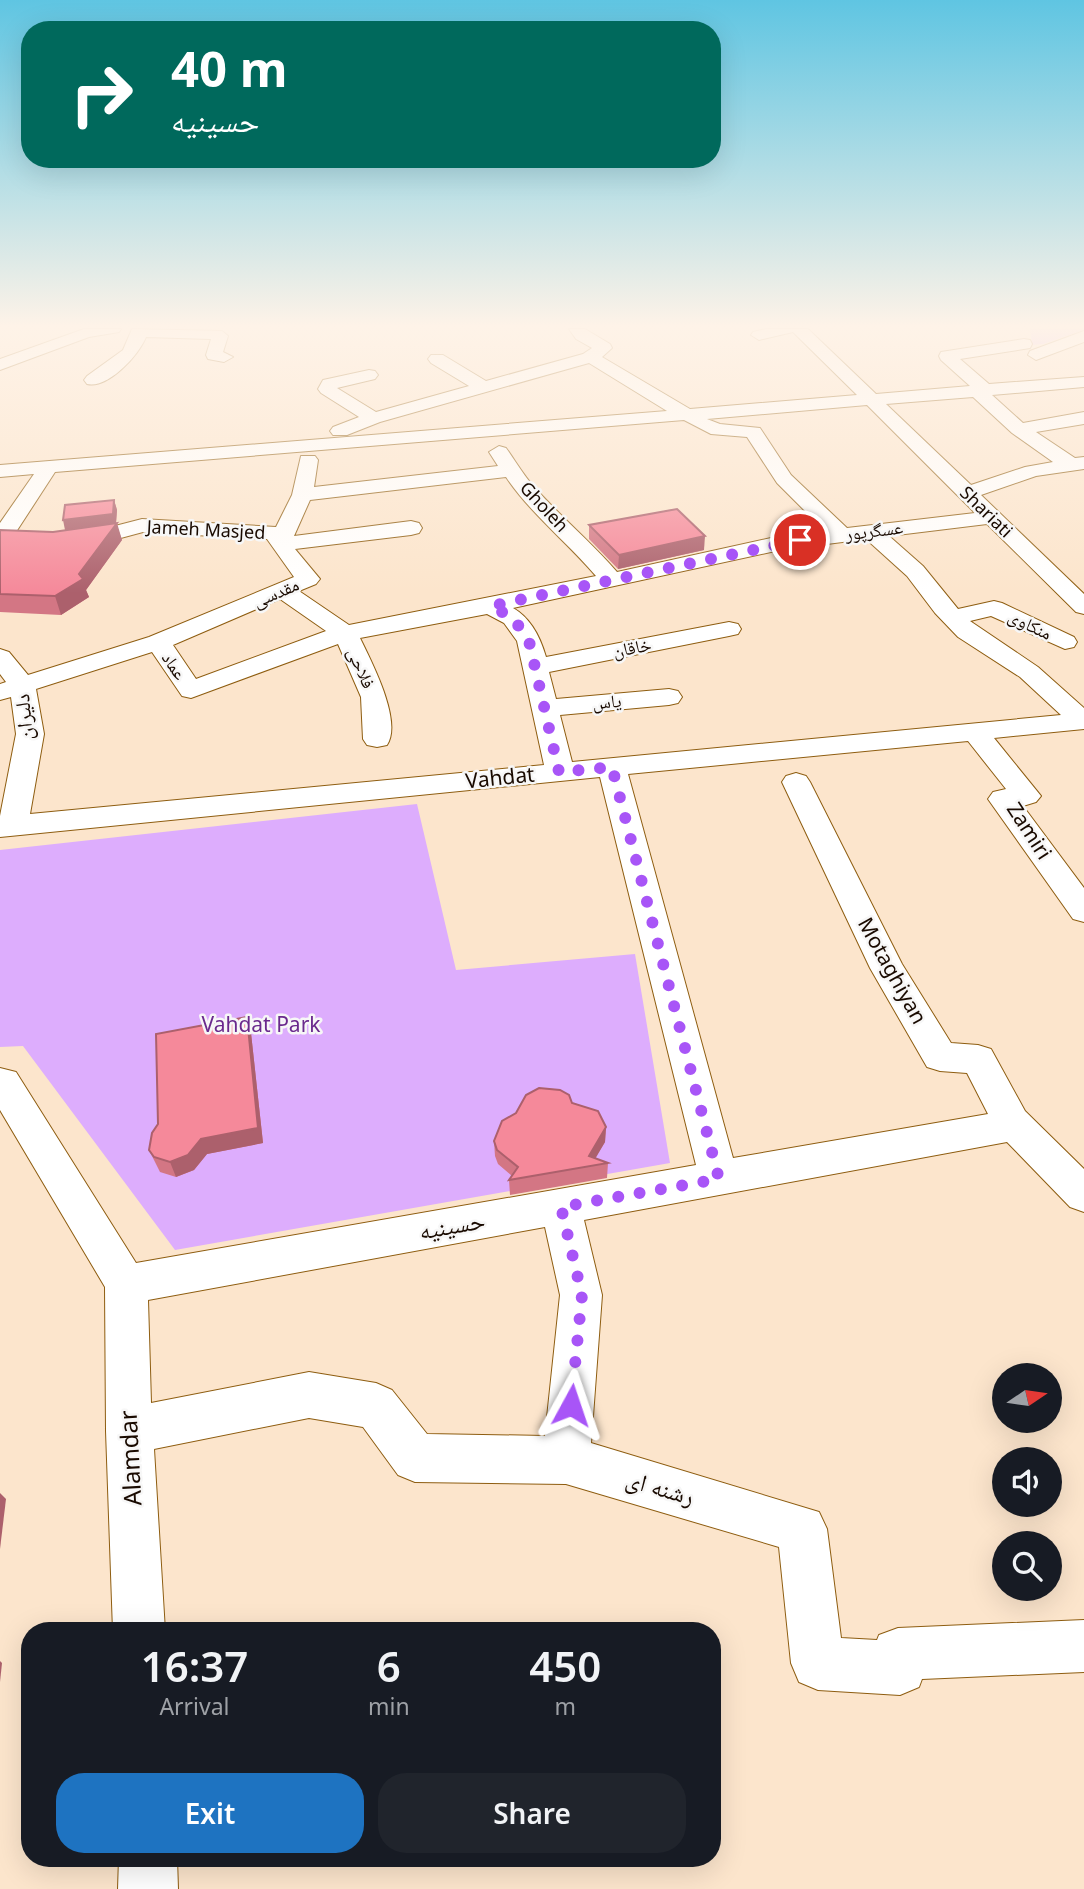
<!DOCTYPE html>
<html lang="en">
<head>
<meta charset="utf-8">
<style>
	body { margin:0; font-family:"Noto Sans","Noto Naskh Arabic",sans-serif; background:#20242c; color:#f1f3f6; height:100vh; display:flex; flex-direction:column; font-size:26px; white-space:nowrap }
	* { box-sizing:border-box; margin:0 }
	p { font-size:23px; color:#9ea1a6 }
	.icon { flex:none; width:38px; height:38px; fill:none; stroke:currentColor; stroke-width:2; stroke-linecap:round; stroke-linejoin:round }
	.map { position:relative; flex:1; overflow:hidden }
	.panel { position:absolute; left:21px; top:1622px; width:700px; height:245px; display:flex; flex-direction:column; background:#171b24; border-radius:28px; box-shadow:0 7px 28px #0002 }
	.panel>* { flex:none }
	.guide { position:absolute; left:21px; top:21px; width:700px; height:147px; border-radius:28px; box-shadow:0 7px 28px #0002; background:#00695c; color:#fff; overflow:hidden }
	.needle { width:46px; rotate:77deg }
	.fabs { position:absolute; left:992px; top:1363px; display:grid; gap:14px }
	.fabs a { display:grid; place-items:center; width:70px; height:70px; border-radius:50%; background:#171b24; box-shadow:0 7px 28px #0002; font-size:35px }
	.pin { position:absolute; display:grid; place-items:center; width:60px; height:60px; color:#fff; margin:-30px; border:4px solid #fff; border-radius:50%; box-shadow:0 2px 7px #0007 }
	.me { position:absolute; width:77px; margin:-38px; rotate:5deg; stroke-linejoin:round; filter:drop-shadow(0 0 5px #0008) }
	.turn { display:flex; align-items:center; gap:24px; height:147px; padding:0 35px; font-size:32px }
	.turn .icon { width:91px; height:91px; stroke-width:2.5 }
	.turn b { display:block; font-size:49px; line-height:60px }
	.eta { display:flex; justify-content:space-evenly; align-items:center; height:119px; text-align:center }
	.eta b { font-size:42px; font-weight:600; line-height:49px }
	.primary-button { display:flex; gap:14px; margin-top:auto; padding:14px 35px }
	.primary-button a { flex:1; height:80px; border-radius:28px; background:#1e73c1; color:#fff; font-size:28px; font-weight:600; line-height:80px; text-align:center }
	.primary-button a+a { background:#20242c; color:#f1f3f6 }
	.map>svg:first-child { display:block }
	.green { fill:#ddadfd }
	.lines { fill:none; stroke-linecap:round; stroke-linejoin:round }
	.minor-casing { stroke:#8e5d10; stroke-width:2 }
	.minor { fill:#fff; fill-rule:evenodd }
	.wall { fill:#d37684 }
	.shaded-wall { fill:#ac606c }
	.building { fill:#f5899a; stroke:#ac606c; stroke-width:2 }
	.route { stroke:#a855f7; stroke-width:12; stroke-dasharray:0 21.6 }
	.labels { text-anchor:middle; stroke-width:5; stroke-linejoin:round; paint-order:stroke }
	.far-street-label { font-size:18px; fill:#190a00; stroke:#f7f7f7 }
	.street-label { font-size:21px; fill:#190a00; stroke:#f7f7f7 }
	.park-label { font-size:21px; fill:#6a298d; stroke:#f7f7f7 }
	.near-street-label { font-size:24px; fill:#190a00; stroke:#f7f7f7 }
</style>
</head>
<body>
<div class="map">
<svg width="1084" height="1889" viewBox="0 0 1084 1889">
	<rect width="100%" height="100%" fill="#fce5cc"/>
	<g class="green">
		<path d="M 1030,329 L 1084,329 L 1084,330 L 1043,344 L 1032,345 Z"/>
		<path d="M 417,804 L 456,970 L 635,954 L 670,1163 L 175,1250 L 23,1046 L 0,1047 L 0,850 Z"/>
	</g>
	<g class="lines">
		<defs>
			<g id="minor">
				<path d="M 121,329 L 119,332 L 89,337 L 0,370 L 0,359 L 84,329 Z"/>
				<path d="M 132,329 L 222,331 L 228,336 L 223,352 L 233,357 L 224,362 L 208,359 L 206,355 L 211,339 L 146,337 C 139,355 108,389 87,384 L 84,380 L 87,376 L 123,350 Z"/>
				<path d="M 569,329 L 585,329 L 610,344 L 612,348 L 602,357 L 690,409 L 857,395 L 793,332 L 759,340 L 751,335 L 753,332 L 766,329 L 808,329 L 876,394 L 970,386 L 941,360 L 939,356 L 941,352 L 1024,339 L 1030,340 L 1032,344 L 1030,348 L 960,359 L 989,384 L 1084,377 L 1084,387 L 992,395 L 1023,423 L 1084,412 L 1084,424 L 1036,432 L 1075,458 L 1084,457 L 1084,469 L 1036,476 L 981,495 L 1084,594 L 1084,614 L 1076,612 L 987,524 L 889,536 L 923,566 L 958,609 L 994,601 L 1002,603 L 1074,637 L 1077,642 L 1074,647 L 1065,649 L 991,616 L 970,621 L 1038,667 L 1084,708 L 1084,729 L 994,738 L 1041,796 L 1036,802 L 1023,806 L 1084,888 L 1084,922 L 1073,919 L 988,799 L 993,792 L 1006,789 L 968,741 L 628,774 L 733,1158 L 988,1114 L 967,1073 L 940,1071 L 927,1067 L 870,968 L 782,782 L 786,776 L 796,773 L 806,776 L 810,782 L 902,964 L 951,1043 L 978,1045 L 991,1049 L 1025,1111 L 1084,1169 L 1084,1212 L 1070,1207 L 1007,1142 L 584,1220 L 602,1295 L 591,1443 L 819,1512 L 827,1529 L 841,1638 L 877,1640 L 879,1635 L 898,1628 L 1084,1620 L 1084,1672 L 922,1679 L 919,1687 L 900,1695 L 818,1690 L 799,1682 L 791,1663 L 779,1547 L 566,1484 L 415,1482 L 398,1475 L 363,1427 L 309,1418 L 154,1449 L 165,1631 L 113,1631 L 106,1431 L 105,1287 L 0,1110 L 0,1068 L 16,1072 L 136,1263 L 696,1165 L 600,777 L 0,837 L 0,816 L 16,734 L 11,697 L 0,700 L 0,684 L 6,682 L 0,674 L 0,649 L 9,652 L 28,675 L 149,637 L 294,577 L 267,539 L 143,532 L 117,539 L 59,547 L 0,545 L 0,523 L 34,474 L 0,477 L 0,465 L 667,411 L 589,363 L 380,422 L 347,435 L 333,435 L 330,431 L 333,427 L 359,417 L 321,393 L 318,389 L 323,380 L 369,370 L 375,371 L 378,375 L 375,379 L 337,388 L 376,412 L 469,386 L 431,363 L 428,359 L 431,355 L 443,355 L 486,381 L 583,354 L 592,348 L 576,339 ZM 973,397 L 1012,433 L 1053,462 L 1025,467 L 971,485 L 886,404 ZM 867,405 L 975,513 L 847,528 L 791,475 L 760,428 L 720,424 L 707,419 ZM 684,420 L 711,434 L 747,437 L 777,483 L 825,531 L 780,536 L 617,572 C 591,542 561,517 535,488 C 524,476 516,462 506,448 L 499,446 L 489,452 L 498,466 L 314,487 L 318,460 L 315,456 L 301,456 L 292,495 L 276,527 L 142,519 L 115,526 L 59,533 L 16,532 L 55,472 ZM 506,477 C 531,514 567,542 596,576 L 349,625 L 299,591 L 316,584 L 320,579 L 295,549 L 411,535 L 419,533 L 422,528 L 419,523 L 411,521 L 294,536 L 310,500 ZM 866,539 L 907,576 L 935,613 L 958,637 L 1020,677 L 1061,715 L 572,762 L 560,715 L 669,705 L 678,703 L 682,697 L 678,691 L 669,689 L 556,699 L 549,672 L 729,636 L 738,634 L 741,629 L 738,624 L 729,622 L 546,657 C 541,639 531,618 513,608 L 780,550 ZM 280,599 L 326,631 L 196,679 L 173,645 ZM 487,614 L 504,623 L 517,641 L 544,765 L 30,814 L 44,734 L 36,689 L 152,652 L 182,696 L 191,698 L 338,644 L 361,697 L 363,739 L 367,745 L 377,747 L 387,745 C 403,721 371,661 360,638 ZM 545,1227 L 560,1295 L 545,1436 L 427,1434 L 392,1390 L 376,1383 L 309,1372 L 151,1403 L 148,1300 Z"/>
				<path d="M 1084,331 L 1084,342 L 1036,360 L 1028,355 L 1030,351 Z"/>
				<path d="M 119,1858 L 177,1858 L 178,1889 L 118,1889 Z"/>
			</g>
		</defs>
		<use href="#minor" class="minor-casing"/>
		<use href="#minor" class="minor"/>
	</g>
	<g class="wall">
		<path d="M 114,500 L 117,510 L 116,523 L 122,540 L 86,590 L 89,597 L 61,615 L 0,612 L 0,530 L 53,532 L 112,524 L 65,530 Z"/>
		<path d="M 589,525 L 704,550 L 618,569 L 589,539 Z"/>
		<path d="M 247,1017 L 251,1033 L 263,1143 L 207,1154 L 194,1170 L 176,1177 L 160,1172 L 149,1150 Z"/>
		<path d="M 572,1103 L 606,1127 L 605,1142 L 595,1158 L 608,1163 L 607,1178 L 510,1195 L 509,1180 L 512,1176 L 498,1164 L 495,1156 L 494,1141 L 516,1113 Z"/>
	</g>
	<g class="shaded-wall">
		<path d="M 114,500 L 117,510 L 116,523 L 65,530 L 63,520 Z"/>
		<path d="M 117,523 L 122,540 L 86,590 L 89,597 L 61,615 L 55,596 L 79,574 Z"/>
		<path d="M 705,536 L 704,550 L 618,569 L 619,555 Z"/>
		<path d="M 247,1017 L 251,1033 L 263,1143 L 207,1154 L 194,1170 L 176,1177 L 170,1162 Z"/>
		<path d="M 606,1127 L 605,1142 L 591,1166 L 589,1156 Z"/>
		<path d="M 0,1493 L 6,1499 L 0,1549 Z"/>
		<path d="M 0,1661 L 2,1663 L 0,1682 Z"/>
	</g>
	<g class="building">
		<path d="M 114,500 L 113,514 L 63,520 L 65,505 Z"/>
		<path d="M 677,509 L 705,536 L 619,555 L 589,525 Z"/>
		<path d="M 117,523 L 79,574 L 83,579 L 55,596 L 0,594 L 0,530 L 53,532 Z"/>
		<path d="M 247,1017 L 258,1128 L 201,1139 L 188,1155 L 170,1162 L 154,1157 L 149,1150 L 152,1133 L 158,1124 L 156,1034 Z"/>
		<path d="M 539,1088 L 560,1090 L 569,1095 L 572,1103 L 598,1111 L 606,1127 L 589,1156 L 608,1163 L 509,1180 L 518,1167 L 497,1150 L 494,1141 L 502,1121 L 516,1113 L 526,1095 Z"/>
	</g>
	<linearGradient id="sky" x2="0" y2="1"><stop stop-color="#5fc5e2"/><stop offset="0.55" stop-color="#fef3e8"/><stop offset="1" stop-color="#fef3e8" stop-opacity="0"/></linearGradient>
	<rect width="1084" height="593" fill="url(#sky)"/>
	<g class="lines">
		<path class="route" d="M 571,1405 L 582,1295 L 561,1207 L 719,1179 L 612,767 L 559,772 L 529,641 L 513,618 L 491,606 L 800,540"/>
	</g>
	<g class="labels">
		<g class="far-street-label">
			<text transform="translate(544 507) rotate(47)" y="6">Gholeh</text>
			<text transform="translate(986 512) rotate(44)" y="6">Shariati</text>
			<text transform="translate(206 530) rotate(3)" y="6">Jameh Masjed</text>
			<text transform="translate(874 531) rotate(-7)" y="6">عسگرپور</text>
			<text transform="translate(276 593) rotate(-23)" y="6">مقدسی</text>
			<text transform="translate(1030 625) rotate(26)" y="6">منکاوی</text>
			<text transform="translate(632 648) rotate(-11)" y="6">خاقان</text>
			<text transform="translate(174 666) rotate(56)" y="6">عماد</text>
			<text transform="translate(361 668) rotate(66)" y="6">فلاحی</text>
			<text transform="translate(607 702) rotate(-5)" y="6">یاس</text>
		</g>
		<g class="street-label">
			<text transform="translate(24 717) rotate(-95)" y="7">دلیران</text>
			<text transform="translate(500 778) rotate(-6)" y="7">Vahdat</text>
			<text transform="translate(1029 831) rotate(57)" y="7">Zamiri</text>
			<text transform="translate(892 971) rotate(61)" y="7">Motaghiyan</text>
		</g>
		<g class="park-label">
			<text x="261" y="1032">Vahdat Park</text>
		</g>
		<g class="near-street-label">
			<text transform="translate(452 1226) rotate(-10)" y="8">حسینیه</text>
			<text transform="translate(131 1458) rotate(-93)" y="8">Alamdar</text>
			<text transform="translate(660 1488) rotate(16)" y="8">رشنه ای</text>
		</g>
	</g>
</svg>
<div class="fabs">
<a><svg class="needle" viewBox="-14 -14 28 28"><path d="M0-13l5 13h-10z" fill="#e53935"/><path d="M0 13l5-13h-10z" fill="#9ea1a6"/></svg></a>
<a><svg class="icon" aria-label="sound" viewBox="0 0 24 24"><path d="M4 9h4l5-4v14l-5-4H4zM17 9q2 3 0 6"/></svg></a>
<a><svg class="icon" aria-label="search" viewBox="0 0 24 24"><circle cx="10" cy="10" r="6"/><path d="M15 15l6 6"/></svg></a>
</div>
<div class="pin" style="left:800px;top:540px;background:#d93025"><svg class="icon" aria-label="arrive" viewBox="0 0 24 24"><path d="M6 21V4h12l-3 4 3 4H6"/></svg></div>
<svg class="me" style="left:571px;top:1405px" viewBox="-20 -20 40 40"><path d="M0-17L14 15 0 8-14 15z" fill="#a855f7" stroke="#fff" stroke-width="4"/></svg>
<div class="guide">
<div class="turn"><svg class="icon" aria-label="right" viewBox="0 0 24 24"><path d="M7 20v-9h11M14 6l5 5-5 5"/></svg><div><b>40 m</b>حسینیه</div></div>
</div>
<section class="panel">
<div class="eta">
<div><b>16:37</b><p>Arrival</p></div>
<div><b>6</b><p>min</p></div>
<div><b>450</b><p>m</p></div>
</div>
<div class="primary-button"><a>Exit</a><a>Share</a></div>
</section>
</div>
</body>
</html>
